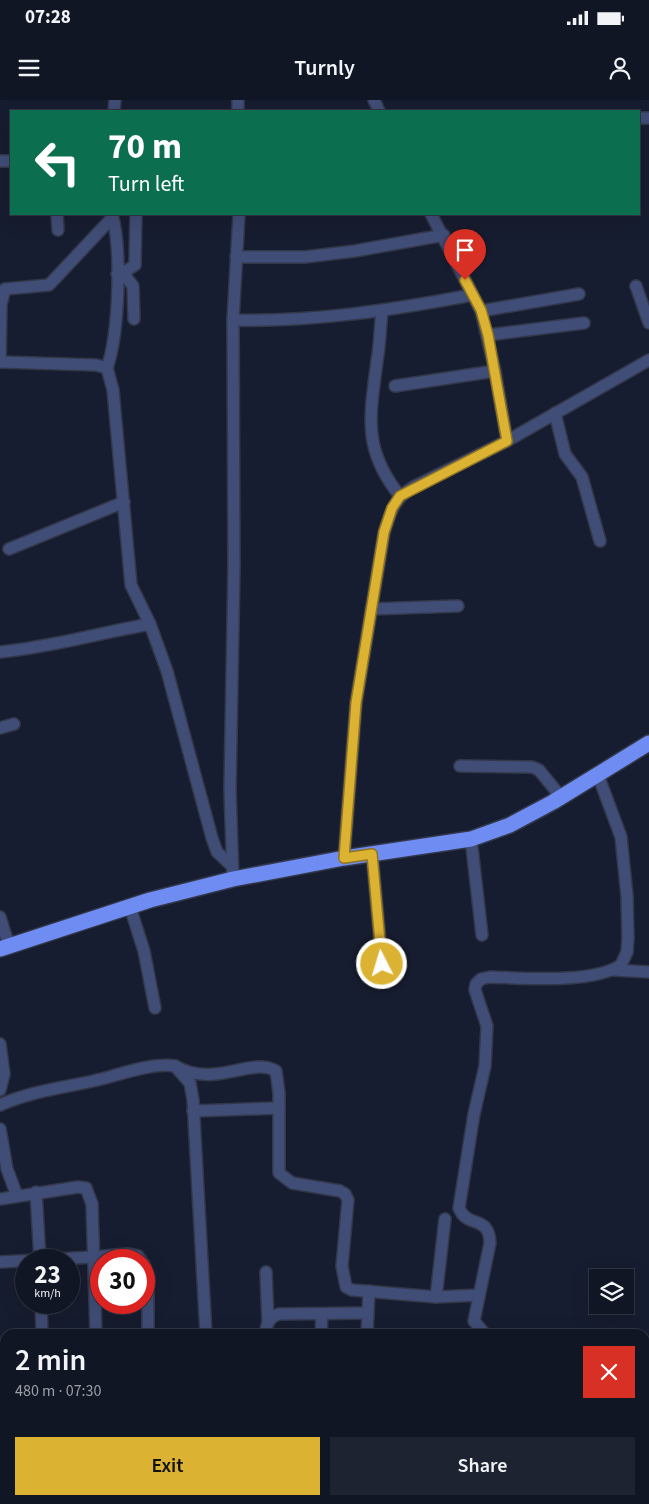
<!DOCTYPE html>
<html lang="en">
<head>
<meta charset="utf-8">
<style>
	body { margin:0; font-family:"Source Sans 3",sans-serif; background:#1e2331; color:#f1f3f6; height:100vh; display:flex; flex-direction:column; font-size:19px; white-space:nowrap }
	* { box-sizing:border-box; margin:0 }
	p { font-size:16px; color:#9c9fa6 }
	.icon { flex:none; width:28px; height:28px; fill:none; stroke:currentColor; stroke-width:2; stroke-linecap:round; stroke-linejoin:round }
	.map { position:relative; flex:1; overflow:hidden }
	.drawer { position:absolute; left:0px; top:1229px; width:650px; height:176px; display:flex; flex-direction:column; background:#111624; border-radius:15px 15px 0 0; box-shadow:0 5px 20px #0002,0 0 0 1px #303541 }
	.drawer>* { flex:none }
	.guide { position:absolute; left:10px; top:10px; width:630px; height:105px; border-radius:0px; box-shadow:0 5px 20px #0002,0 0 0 1px #303541; background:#0b6e4f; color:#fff; overflow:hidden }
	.buttons { position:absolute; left:589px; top:1169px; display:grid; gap:10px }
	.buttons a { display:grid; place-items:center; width:45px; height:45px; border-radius:0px; background:#111624; box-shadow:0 5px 20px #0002,0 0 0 1px #303541; font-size:25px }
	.speed { position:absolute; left:15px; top:1149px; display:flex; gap:10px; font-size:25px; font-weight:700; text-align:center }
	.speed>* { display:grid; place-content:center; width:65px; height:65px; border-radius:50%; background:#111624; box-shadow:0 5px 20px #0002,0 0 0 1px #303541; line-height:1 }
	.speed small { font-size:12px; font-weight:400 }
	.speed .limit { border:8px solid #d22; background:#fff; color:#111 }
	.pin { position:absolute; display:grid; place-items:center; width:42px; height:42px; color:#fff; margin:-51px -21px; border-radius:50% 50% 50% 0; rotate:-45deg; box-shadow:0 0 5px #0007 }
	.pin .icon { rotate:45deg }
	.me { position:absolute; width:55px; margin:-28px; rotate:355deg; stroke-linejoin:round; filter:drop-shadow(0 0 4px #0008) }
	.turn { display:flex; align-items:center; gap:18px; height:105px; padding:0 15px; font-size:22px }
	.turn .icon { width:65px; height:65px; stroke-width:2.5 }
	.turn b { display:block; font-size:35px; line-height:42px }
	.round { display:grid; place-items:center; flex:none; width:52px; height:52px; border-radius:0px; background:#1e2331 }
	.headline { display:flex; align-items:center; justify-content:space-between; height:85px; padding:0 15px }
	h1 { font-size:30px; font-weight:600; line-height:38px }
	.action { display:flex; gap:10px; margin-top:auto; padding:10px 15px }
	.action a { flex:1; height:58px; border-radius:0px; background:#dcb233; color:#111; font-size:20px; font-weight:600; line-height:58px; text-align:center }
	.action a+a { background:#1e2331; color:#f1f3f6 }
	.status { display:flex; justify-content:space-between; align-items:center; height:35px; padding:0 25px; background:#111624; direction:ltr }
	.status svg { height:14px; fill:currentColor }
	header { display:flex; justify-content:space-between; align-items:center; height:65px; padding:0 15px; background:#111624; font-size:22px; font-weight:600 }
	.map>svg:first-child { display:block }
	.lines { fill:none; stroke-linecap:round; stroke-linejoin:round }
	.minor-casing { stroke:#32374a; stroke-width:14 }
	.highway-casing { stroke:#32374a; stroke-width:18 }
	.minor { stroke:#404d76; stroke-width:11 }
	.highway { stroke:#6e8cf1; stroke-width:15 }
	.route-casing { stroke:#8f7421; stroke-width:12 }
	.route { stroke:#dcb233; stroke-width:9 }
</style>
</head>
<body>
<div class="status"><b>07:28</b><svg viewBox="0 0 49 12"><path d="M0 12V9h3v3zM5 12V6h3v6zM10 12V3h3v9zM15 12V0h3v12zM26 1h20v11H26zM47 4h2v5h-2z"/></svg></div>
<header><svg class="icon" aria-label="menu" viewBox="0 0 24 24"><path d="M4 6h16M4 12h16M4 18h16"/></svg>Turnly<svg class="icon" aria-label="person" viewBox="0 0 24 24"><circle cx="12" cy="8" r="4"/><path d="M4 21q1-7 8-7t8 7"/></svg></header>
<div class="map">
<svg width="649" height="1404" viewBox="0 0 649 1404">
	<rect width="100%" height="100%" fill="#171d30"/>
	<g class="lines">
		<defs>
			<g id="minor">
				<path d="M 238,0 L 238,11"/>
				<path d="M 374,0 L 379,11"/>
				<path d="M 114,11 L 115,0"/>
				<path d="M 639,18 L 649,18"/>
				<path d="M 0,61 L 11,61"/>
				<path d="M 57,114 L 58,130"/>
				<path d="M 431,114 L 481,211 L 495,271 L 507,341"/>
				<path d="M 236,157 L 305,157 L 355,151 L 444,135"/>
				<path d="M 123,173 L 133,186 L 134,219"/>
				<path d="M 117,174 L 123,173 L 135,165 L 136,114"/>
				<path d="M 636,186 L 649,223"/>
				<path d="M 382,211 C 380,228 380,245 377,261 C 370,316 362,349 400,396"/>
				<path d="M 481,211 L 579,194"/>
				<path d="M 233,220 C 314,222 392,210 472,195"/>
				<path d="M 488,235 L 584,223"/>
				<path d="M 0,262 L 96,265 L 107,268 L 113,290 L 131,485 L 150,524 L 167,571 L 212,738 L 217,752 L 232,766"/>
				<path d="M 0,262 L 1,204 L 5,189 L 49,185 L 110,120 L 112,114"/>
				<path d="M 107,268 C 119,233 122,150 112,114"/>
				<path d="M 395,286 L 495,271"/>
				<path d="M 555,313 L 565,354 L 582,377 L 600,441"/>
				<path d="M 9,449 L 124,402"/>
				<path d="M 371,509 L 458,506"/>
				<path d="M 0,552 C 51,547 99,533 150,524"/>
				<path d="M 0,628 L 14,624"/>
				<path d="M 460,666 L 532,667 L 539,670 L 561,697"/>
				<path d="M 471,739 L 482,835"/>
				<path d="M 372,754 L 382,863"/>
				<path d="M 344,758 L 356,603 L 384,433 C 391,411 393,400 413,387 L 507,341 L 649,260"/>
				<path d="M 233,779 L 230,690 L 234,467 L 233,220 L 239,114"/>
				<path d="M 130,807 L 144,851 L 155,908"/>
				<path d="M 0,817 L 9,846"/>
				<path d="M 613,870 L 649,872"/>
				<path d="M 0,944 L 4,974 L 0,990"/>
				<path d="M 175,966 C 215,989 252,956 276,971 L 279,993 L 279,1073 L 292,1083 L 340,1091 L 345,1094 L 348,1100 L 342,1166 L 346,1187 L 352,1190 L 436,1197 L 479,1195"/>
				<path d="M 0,1005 C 29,992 61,988 93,981 C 116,976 152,962 175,966 L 190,983 L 193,1000 L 206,1234"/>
				<path d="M 193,1011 L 279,1008"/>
				<path d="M 0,1029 L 7,1069 L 17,1096"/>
				<path d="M 36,1092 L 40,1160"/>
				<path d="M 0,1099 L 78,1087 L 86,1088 L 92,1104 L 96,1234"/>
				<path d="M 0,1162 L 94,1157 L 127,1154 L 138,1156 L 141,1160"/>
				<path d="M 144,1164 L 148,1183 L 148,1234"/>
				<path d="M 266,1172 L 268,1222"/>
				<path d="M 436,1197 L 445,1119"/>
				<path d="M 41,1202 L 42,1234"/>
				<path d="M 265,1234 C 267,1224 268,1218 279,1214 L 367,1213"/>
				<path d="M 321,1234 L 322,1214"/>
				<path d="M 367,1234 L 369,1191"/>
				<path d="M 485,1234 L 474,1221 L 490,1143 C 489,1114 467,1129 459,1108 L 474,1014 L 485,966 L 487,926 L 475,890 L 476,884 L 481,879 L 490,877 C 524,878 592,884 621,865 L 627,852 L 628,838 L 627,796 L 621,737 L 598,675"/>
				<path d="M 0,1278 L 5,1278"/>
				<path d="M 0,1353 L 5,1353"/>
				<path d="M 98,1400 L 98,1404"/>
				<path d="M 277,1400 L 277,1404"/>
				<path d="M 366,1400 L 366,1404"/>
				<path d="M 577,1404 L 577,1400"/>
			</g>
			<path id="highway" d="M 0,849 L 150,800 L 233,779 L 344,758 L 471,739 L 510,725 L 553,702 L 649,643"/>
		</defs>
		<use href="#minor" class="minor-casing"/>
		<use href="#highway" class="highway-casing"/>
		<use href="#minor" class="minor"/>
		<use href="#highway" class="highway"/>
	</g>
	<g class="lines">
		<defs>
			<path id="route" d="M 382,864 L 372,754 L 344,758 L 356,603 L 384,432 L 392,408 L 400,396 L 507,341 L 488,235 L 481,210 L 465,180"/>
		</defs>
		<use href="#route" class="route-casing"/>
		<use href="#route" class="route"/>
	</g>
</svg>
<div class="buttons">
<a><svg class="icon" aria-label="layers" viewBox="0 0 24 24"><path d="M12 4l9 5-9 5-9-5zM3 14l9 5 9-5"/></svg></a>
</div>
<div class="speed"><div>23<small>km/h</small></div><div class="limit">30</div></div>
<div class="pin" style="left:465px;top:180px;background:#d93025"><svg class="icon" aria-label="arrive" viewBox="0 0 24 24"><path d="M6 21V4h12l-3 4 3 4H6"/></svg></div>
<svg class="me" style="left:382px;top:864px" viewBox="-20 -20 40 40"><circle r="17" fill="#dcb233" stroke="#fff" stroke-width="3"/><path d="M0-11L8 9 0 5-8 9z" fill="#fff"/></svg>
<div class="guide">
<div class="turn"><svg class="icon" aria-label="left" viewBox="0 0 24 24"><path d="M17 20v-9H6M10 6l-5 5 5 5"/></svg><div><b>70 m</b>Turn left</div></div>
</div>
<section class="drawer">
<div class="headline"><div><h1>2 min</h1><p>480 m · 07:30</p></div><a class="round" style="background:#d93025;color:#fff"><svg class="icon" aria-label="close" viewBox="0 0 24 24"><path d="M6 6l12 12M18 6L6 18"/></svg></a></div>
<div class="action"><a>Exit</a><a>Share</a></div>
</section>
</div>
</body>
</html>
